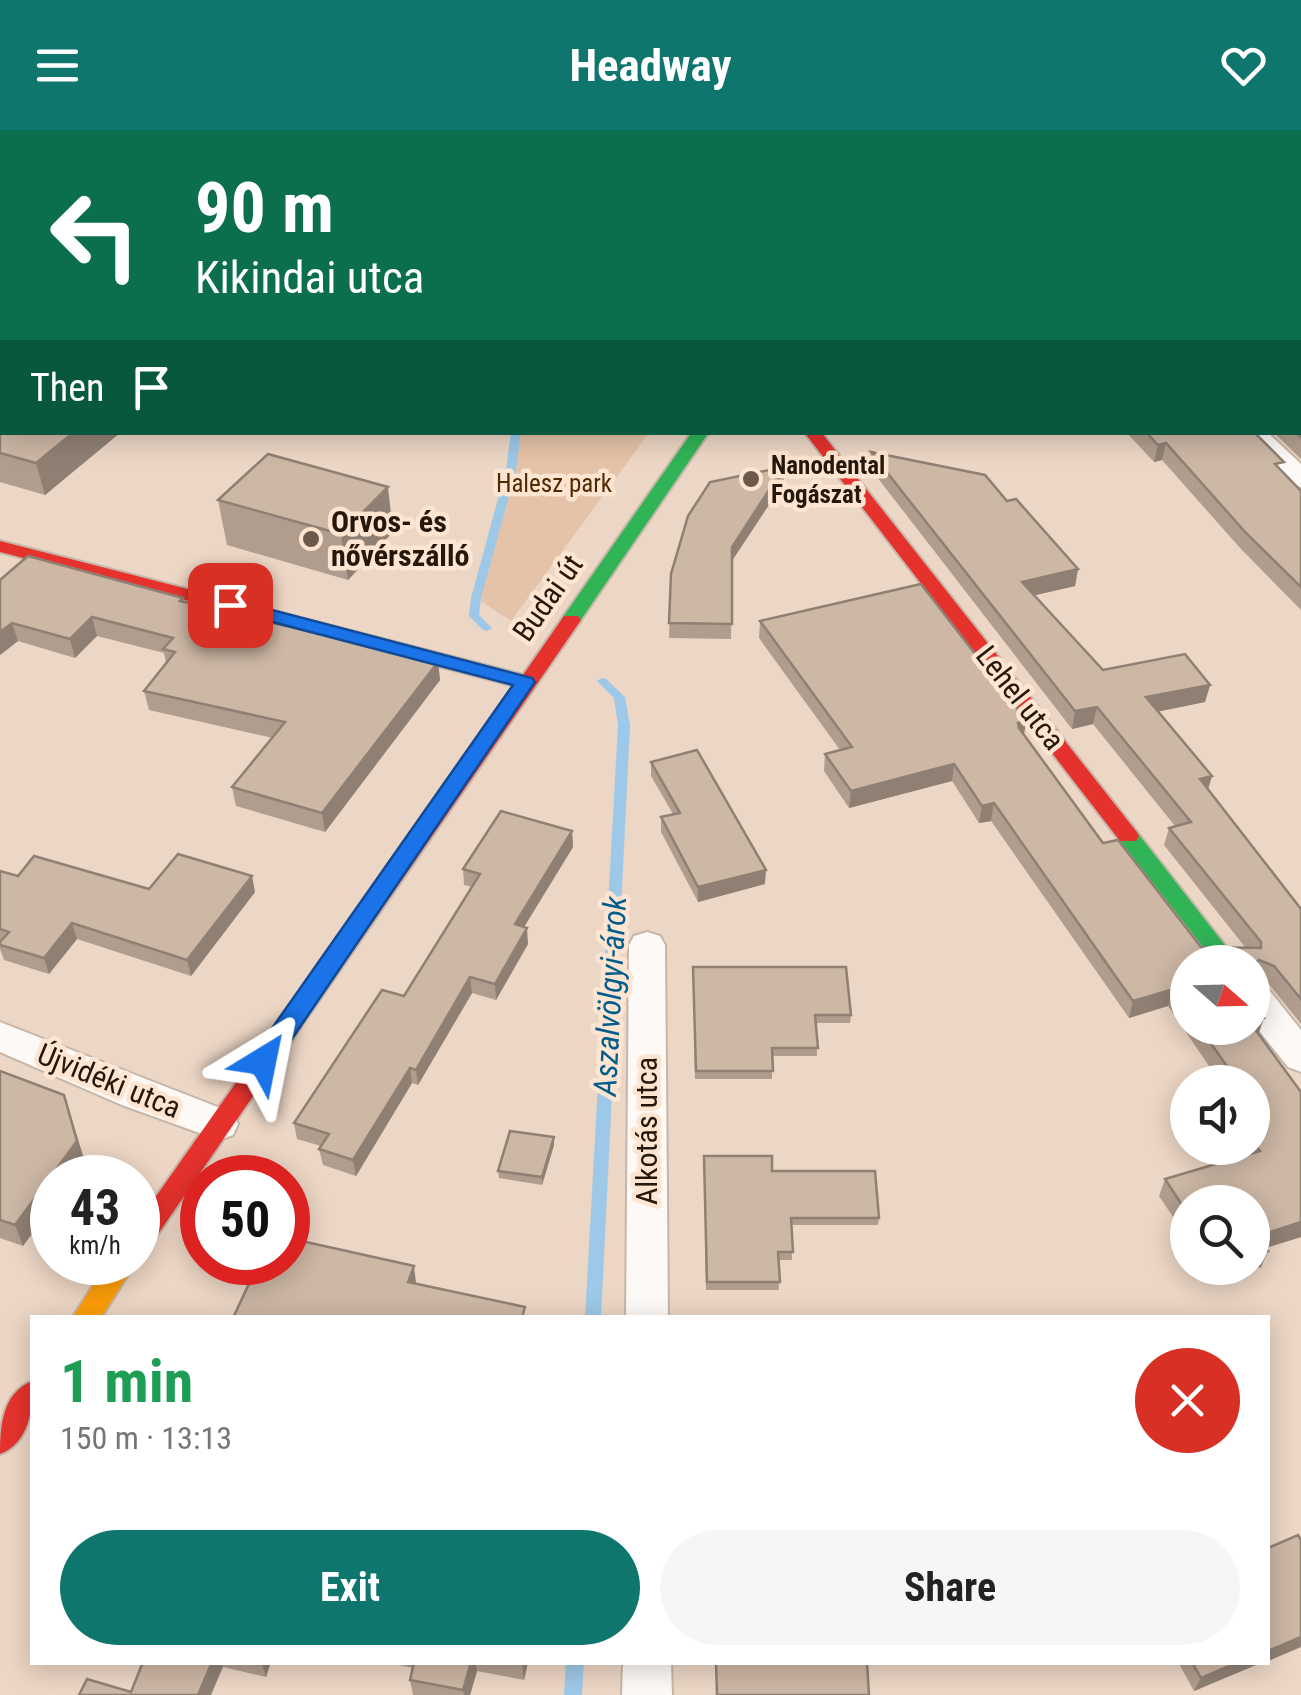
<!DOCTYPE html>
<html lang="en">
<head>
<meta charset="utf-8">
<style>
	body { margin:0; font-family:"Roboto Condensed",sans-serif; background:#f6f6f6; color:#222; height:100vh; display:flex; flex-direction:column; font-size:38px; white-space:nowrap }
	* { box-sizing:border-box; margin:0 }
	p { font-size:32px; color:#767676 }
	.icon { flex:none; width:55px; height:55px; fill:none; stroke:currentColor; stroke-width:2; stroke-linecap:round; stroke-linejoin:round }
	.map { position:relative; flex:1; overflow:hidden }
	.sheet { position:absolute; left:30px; top:1185px; width:1240px; height:350px; display:flex; flex-direction:column; background:#fff; border-radius:0px; box-shadow:0 5px 25px #0003 }
	.sheet>* { flex:none }
	.guide { position:absolute; left:0px; top:0px; width:1302px; height:305px; box-shadow:0 5px 25px #0003; background:#0b6e4f; color:#fff; overflow:hidden }
	.needle { width:65px; rotate:110deg }
	.controls { position:absolute; left:1170px; top:815px; display:grid; gap:20px }
	.controls a { display:grid; place-items:center; width:100px; height:100px; border-radius:50%; background:#fff; box-shadow:0 5px 25px #0003; font-size:50px }
	.speed { position:absolute; left:30px; top:1025px; display:flex; gap:20px; font-size:50px; font-weight:700; text-align:center }
	.speed>* { display:grid; place-content:center; width:130px; height:130px; border-radius:50%; background:#fff; box-shadow:0 5px 25px #0003; line-height:1 }
	.speed small { font-size:25px; font-weight:400 }
	.speed .limit { border:15px solid #d22; background:#fff; color:#111 }
	.pin { position:absolute; display:grid; place-items:center; width:85px; height:85px; color:#fff; margin:-42px; border-radius:20px; box-shadow:0 5px 15px #0006 }
	.me { position:absolute; width:110px; margin:-55px; rotate:35deg; stroke-linejoin:round; filter:drop-shadow(0 0 8px #0008) }
	.turn { display:flex; align-items:center; gap:35px; height:210px; padding:0 30px; font-size:45px }
	.turn .icon { width:130px; height:130px; stroke-width:2.5 }
	.turn b { display:block; font-size:70px; line-height:85px }
	.then { display:flex; align-items:center; height:95px; padding:0 30px; background:#0003; gap:20px; font-size:38px }
	.round { display:grid; place-items:center; flex:none; width:105px; height:105px; border-radius:52px; background:#f6f6f6 }
	.head { display:flex; align-items:center; justify-content:space-between; height:170px; padding:0 30px }
	h1 { font-size:60px; font-weight:700; line-height:75px; color:#1e9e55 }
	.button { display:flex; gap:20px; margin-top:auto; padding:20px 30px }
	.button a { flex:1; height:115px; border-radius:60px; background:#0f766e; color:#fff; font-size:40px; font-weight:700; line-height:115px; text-align:center }
	.button a+a { background:#f6f6f6; color:#222 }
	header { display:flex; justify-content:space-between; align-items:center; height:130px; padding:0 30px; background:#0f766e; color:#fff; font-size:45px; font-weight:700 }
	.map>svg:first-child { display:block }
	.green { fill:#e5c3a8 }
	.lines { fill:none; stroke-linecap:round; stroke-linejoin:round }
	.stream { fill:#9ec8e7; fill-rule:evenodd }
	.street-casing { stroke:#c6b6a8; stroke-width:4 }
	.fast-casing { stroke:#c6b6a8; stroke-width:4 }
	.slow-casing { stroke:#c6b6a8; stroke-width:4 }
	.jam-casing { stroke:#c6b6a8; stroke-width:4 }
	.street { fill:#fcf9f6; fill-rule:evenodd }
	.fast { fill:#30b455; fill-rule:evenodd }
	.slow { fill:#ff9f0a; fill-rule:evenodd }
	.jam { fill:#e5322d; fill-rule:evenodd }
	.wall { fill:#b09d8e; fill-rule:evenodd }
	.shaded-wall { fill:#908074 }
	.building { fill:#cdb7a5; stroke:#908074; stroke-width:2.5 }
	.route { fill:#1a73e8; stroke:#114b97; stroke-width:2.5 }
	.poi-dot { fill:#6b5a4c; stroke:#fde5d2; stroke-width:4 }
	.labels { text-anchor:middle; stroke-width:9; stroke-linejoin:round; paint-order:stroke }
	.far-poi-label { font-size:25px; font-weight:bold; fill:#25170b; stroke:#fde5d2; text-anchor:start }
	.far-park-label { font-size:25px; fill:#522a00; stroke:#fde5d2 }
	.poi-label { font-size:30px; font-weight:bold; fill:#25170b; stroke:#fde5d2; text-anchor:start }
	.street-label { font-size:30px; fill:#25170b; stroke:#fde5d2 }
	.water-label { font-size:32px; font-style:italic; fill:#035d8c; stroke:#fde5d2 }
</style>
</head>
<body>
<header><svg class="icon" aria-label="menu" viewBox="0 0 24 24"><path d="M4 6h16M4 12h16M4 18h16"/></svg>Headway<svg class="icon" aria-label="heart" viewBox="0 0 24 24"><path d="M12 20l-8-8c-3-5 5-10 8-4 3-6 11-1 8 4z"/></svg></header>
<div class="map">
<svg width="1301" height="1565" viewBox="0 0 1301 1565">
	<rect width="100%" height="100%" fill="#ecd6c5"/>
	<g class="green">
		<path d="M 314,0 L 844,0 L 316,2 Z"/>
		<path d="M 516,303 L 649,303 L 511,491 L 476,468 Z"/>
	</g>
	<g class="lines">
		<g class="stream">
			<path d="M 305,0 L 314,0 L 316,2 L 308,2 Z"/>
			<path d="M 511,302 L 521,302 L 516,340 L 481,468 L 479,485 L 492,498 L 487,501 L 483,500 L 469,486 L 471,468 L 506,340 Z"/>
			<path d="M 602,548 L 606,549 L 625,567 L 630,595 L 601,1188 L 585,1188 L 618,595 L 614,568 L 597,551 Z"/>
			<path d="M 566,1532 L 584,1532 L 582,1565 L 564,1565 Z"/>
		</g>
		<defs>
			<g id="street">
				<path d="M 1301,54 L 1301,68 L 1300,69 L 1300,55 Z"/>
				<path d="M 1238,302 L 1267,302 L 1301,334 L 1301,357 L 1291,355 Z"/>
				<path d="M 647,802 L 660,806 L 665,815 L 668,1188 L 626,1188 L 629,815 L 634,806 Z"/>
				<path d="M 1252,851 L 1265,855 L 1301,900 L 1301,942 L 1288,937 L 1252,892 Z"/>
				<path d="M 0,892 L 233,983 L 238,994 L 233,1005 L 219,1010 L 122,975 L 0,922 Z"/>
				<path d="M 623,1532 L 671,1532 L 672,1565 L 622,1565 Z"/>
			</g>
			<g id="fast">
				<path d="M 879,0 L 893,0 L 893,2 L 880,2 Z"/>
				<path d="M 692,302 L 709,302 L 578,494 L 564,494 L 561,490 Z"/>
				<path d="M 1128,699 L 1136,701 L 1238,832 L 1215,832 L 1120,711 L 1117,706 L 1120,701 Z"/>
			</g>
			<path id="slow" d="M 108,1132 L 136,1132 L 101,1188 L 72,1188 Z"/>
			<g id="jam">
				<path d="M 804,302 L 821,302 L 1136,701 L 1139,706 L 1136,711 L 1120,711 Z"/>
				<path d="M 0,411 L 523,545 L 564,486 L 578,486 L 581,490 L 147,1120 L 138,1123 L 138,1092 L 515,556 L 0,422 Z"/>
				<path d="M 32,1251 C 34,1278 29,1313 0,1324 C 0,1297 2,1263 32,1251 Z"/>
			</g>
		</defs>
		<use href="#street" class="street-casing"/>
		<use href="#fast" class="fast-casing"/>
		<use href="#slow" class="slow-casing"/>
		<use href="#jam" class="jam-casing"/>
		<use href="#street" class="street"/>
		<use href="#fast" class="fast"/>
		<use href="#slow" class="slow"/>
		<use href="#jam" class="jam"/>
	</g>
	<g class="wall">
		<path d="M 0,0 L 279,0 L 282,2 L 2,2 L 121,302 L 45,365 L 0,352 Z"/>
		<path d="M 1257,0 L 1301,0 L 1301,32 L 1300,2 L 1256,2 Z"/>
		<path d="M 1301,224 L 1301,329 L 1273,302 L 1300,302 Z"/>
		<path d="M 1126,302 L 1254,302 L 1282,341 L 1301,361 L 1301,480 L 1241,419 L 1162,330 L 1154,332 Z"/>
		<path d="M 871,322 L 1007,371 L 1078,439 L 1075,456 L 1034,465 L 1103,540 L 1210,555 L 1205,572 L 1158,581 L 1208,660 L 1301,779 L 1301,894 L 1268,853 L 1254,848 L 1254,875 L 1264,888 L 1258,903 L 1301,962 L 1301,1107 L 1266,1118 L 1261,1137 L 1216,1152 L 1206,1138 L 1252,1138 L 1188,1072 L 1188,1109 L 1159,1066 L 1165,1049 L 1245,1025 L 1240,1018 L 1252,1018 L 1252,952 L 1220,952 L 1168,876 L 1129,888 L 991,691 L 979,693 L 952,651 L 849,678 L 824,641 L 825,624 L 840,620 L 759,508 L 760,491 L 1024,605 L 1103,713 L 1201,817 L 1245,817 L 1164,715 L 1169,698 L 1175,696 L 1093,594 L 1072,599 L 870,338 ZM 1188,832 L 1252,898 L 1188,898 Z"/>
		<path d="M 784,337 L 784,352 L 732,431 L 731,509 L 669,508 L 671,444 Z"/>
		<path d="M 218,370 L 393,402 L 348,450 L 227,415 Z"/>
		<path d="M 0,450 L 183,468 L 184,472 L 438,532 L 440,550 L 325,702 L 236,676 L 232,657 L 273,608 L 149,580 L 144,561 L 166,533 L 164,523 L 97,506 L 75,528 L 18,511 L 0,525 Z"/>
		<path d="M 651,632 L 765,754 L 698,772 L 661,702 L 661,687 L 673,684 L 651,646 Z"/>
		<path d="M 572,701 L 573,717 L 524,797 L 528,814 L 496,870 L 472,863 L 418,955 L 412,953 L 356,1046 L 323,1035 L 319,1019 L 321,1016 L 297,1009 L 294,993 L 404,866 L 472,757 L 464,755 L 463,739 Z"/>
		<path d="M 0,741 L 18,746 L 149,759 L 255,762 L 191,846 L 77,809 L 49,844 L 4,830 L 0,819 Z"/>
		<path d="M 693,837 L 851,885 L 850,893 L 816,893 L 817,926 L 772,926 L 772,949 L 695,949 Z"/>
		<path d="M 0,941 L 64,965 L 85,1032 L 52,1048 L 52,1076 L 23,1116 L 0,1108 Z"/>
		<path d="M 554,1015 L 542,1055 L 499,1048 L 498,1041 Z"/>
		<path d="M 704,1026 L 772,1041 L 879,1088 L 878,1095 L 791,1095 L 792,1130 L 778,1130 L 779,1160 L 706,1160 Z"/>
		<path d="M 143,1532 L 271,1532 L 266,1547 L 223,1537 L 131,1562 Z"/>
		<path d="M 385,1532 L 528,1532 L 524,1550 L 477,1541 L 470,1565 L 413,1565 L 410,1550 L 413,1538 Z"/>
		<path d="M 1178,1532 L 1263,1532 L 1194,1561 Z"/>
	</g>
	<g class="shaded-wall">
		<path d="M 101,0 L 184,0 L 185,2 L 93,2 Z"/>
		<path d="M 74,302 L 121,302 L 45,365 L 36,333 Z"/>
		<path d="M 1166,313 L 1162,330 L 1154,332 L 1158,315 Z"/>
		<path d="M 784,337 L 784,352 L 731,432 L 732,417 Z"/>
		<path d="M 388,357 L 393,402 L 348,450 L 341,404 Z"/>
		<path d="M 1078,439 L 1075,456 L 1019,469 L 1022,452 Z"/>
		<path d="M 92,487 L 97,506 L 75,528 L 70,509 Z"/>
		<path d="M 12,493 L 18,511 L 0,525 L 0,502 Z"/>
		<path d="M 438,532 L 440,550 L 325,702 L 322,683 Z"/>
		<path d="M 1210,555 L 1205,572 L 1142,585 L 1146,567 Z"/>
		<path d="M 1097,577 L 1093,594 L 1072,599 L 1075,581 Z"/>
		<path d="M 1027,591 L 1023,608 L 1018,593 Z"/>
		<path d="M 954,634 L 952,651 L 849,678 L 851,661 Z"/>
		<path d="M 1212,646 L 1207,663 L 1200,649 Z"/>
		<path d="M 994,673 L 991,691 L 979,693 L 982,676 Z"/>
		<path d="M 572,701 L 573,717 L 516,810 L 515,794 Z"/>
		<path d="M 766,740 L 765,754 L 698,772 L 698,757 Z"/>
		<path d="M 252,746 L 255,762 L 191,846 L 187,830 Z"/>
		<path d="M 72,793 L 77,809 L 49,844 L 44,828 Z"/>
		<path d="M 527,798 L 528,814 L 496,870 L 495,854 Z"/>
		<path d="M 470,847 L 472,863 L 418,955 L 416,940 Z"/>
		<path d="M 1174,859 L 1168,876 L 1129,888 L 1133,871 Z"/>
		<path d="M 1264,888 L 1258,905 L 1252,898 L 1252,891 Z"/>
		<path d="M 410,938 L 412,953 L 356,1046 L 353,1030 Z"/>
		<path d="M 64,965 L 85,1032 L 74,1048 L 52,1048 L 52,1076 L 23,1116 L 15,1095 Z"/>
		<path d="M 554,1007 L 554,1015 L 542,1055 L 542,1047 Z"/>
		<path d="M 1301,1092 L 1301,1107 L 1252,1122 L 1258,1106 Z"/>
		<path d="M 1268,1121 L 1261,1137 L 1216,1152 L 1222,1138 L 1252,1138 L 1252,1126 Z"/>
		<path d="M 414,1136 L 416,1153 L 408,1152 Z"/>
		<path d="M 1301,1507 L 1301,1517 L 1268,1531 L 1268,1521 Z"/>
		<path d="M 212,1532 L 221,1532 L 223,1537 L 211,1565 L 198,1565 Z"/>
		<path d="M 261,1532 L 271,1532 L 266,1547 Z"/>
		<path d="M 471,1532 L 475,1532 L 477,1541 L 470,1565 L 464,1565 L 463,1560 Z"/>
		<path d="M 522,1532 L 528,1532 L 524,1550 Z"/>
		<path d="M 1239,1532 L 1263,1532 L 1194,1561 L 1201,1548 Z"/>
	</g>
	<g class="building">
		<path d="M 0,0 L 101,0 L 93,2 L 2,2 L 2,28 L 0,29 Z"/>
		<path d="M 213,0 L 279,0 L 282,2 L 216,2 Z"/>
		<path d="M 944,0 L 991,0 L 990,2 L 942,2 Z"/>
		<path d="M 1273,0 L 1301,0 L 1301,16 L 1300,2 L 1277,2 Z"/>
		<path d="M 0,38 L 2,38 L 2,302 L 74,302 L 36,333 L 0,323 Z"/>
		<path d="M 1301,224 L 1301,308 L 1295,302 L 1300,302 Z"/>
		<path d="M 1146,302 L 1254,302 L 1284,332 L 1275,334 L 1301,361 L 1301,457 L 1246,403 L 1166,313 L 1158,315 Z"/>
		<path d="M 871,322 L 985,345 L 1007,371 L 1016,369 L 1078,439 L 1022,452 L 1103,540 L 1185,524 L 1210,555 L 1146,567 L 1212,646 L 1200,649 L 1301,779 L 1301,869 L 1274,836 L 1259,830 L 1254,834 L 1254,875 L 1264,888 L 1252,891 L 1252,832 L 1188,832 L 1188,879 L 1174,859 L 1133,871 L 994,673 L 982,676 L 954,634 L 851,661 L 825,624 L 852,617 L 760,491 L 921,454 L 1027,591 L 1018,593 L 1019,598 L 1103,713 L 1118,710 L 1201,817 L 1261,818 L 1261,812 L 1169,698 L 1191,692 L 1097,577 L 1075,581 Z"/>
		<path d="M 268,324 L 388,357 L 341,404 L 218,370 Z"/>
		<path d="M 784,337 L 732,417 L 732,494 L 669,493 L 671,444 L 688,386 L 710,352 Z"/>
		<path d="M 28,426 L 183,468 L 180,471 L 438,532 L 322,683 L 232,657 L 285,592 L 144,561 L 175,522 L 163,519 L 173,508 L 92,487 L 70,509 L 12,493 L 0,502 L 0,450 Z"/>
		<path d="M 697,620 L 766,740 L 698,757 L 661,687 L 680,683 L 651,632 Z"/>
		<path d="M 501,681 L 572,701 L 515,794 L 527,798 L 495,854 L 470,847 L 416,940 L 410,938 L 353,1030 L 319,1019 L 329,1004 L 294,993 L 382,860 L 404,866 L 480,744 L 463,739 Z"/>
		<path d="M 178,724 L 252,746 L 187,830 L 72,793 L 44,828 L 0,815 L 0,812 L 9,802 L 0,799 L 0,741 L 18,746 L 34,726 L 149,759 Z"/>
		<path d="M 693,837 L 846,837 L 851,885 L 815,885 L 818,918 L 772,918 L 773,941 L 696,941 Z"/>
		<path d="M 1252,895 L 1301,962 L 1301,1092 L 1258,1106 L 1268,1121 L 1252,1126 L 1252,1072 L 1188,1072 L 1188,1084 L 1165,1049 L 1260,1021 L 1252,1010 L 1252,952 L 1238,952 L 1200,898 L 1252,898 Z"/>
		<path d="M 0,941 L 64,965 L 77,1011 L 15,1095 L 0,1090 Z"/>
		<path d="M 510,1001 L 554,1007 L 542,1047 L 498,1041 Z"/>
		<path d="M 704,1026 L 772,1026 L 772,1041 L 875,1041 L 879,1088 L 791,1088 L 793,1122 L 778,1122 L 780,1152 L 707,1152 Z"/>
		<path d="M 288,1108 L 414,1136 L 408,1152 L 525,1177 L 522,1188 L 233,1188 L 259,1132 L 288,1132 Z"/>
		<path d="M 1298,1405 L 1301,1410 L 1301,1507 L 1268,1521 L 1268,1418 Z"/>
		<path d="M 143,1532 L 212,1532 L 198,1565 L 79,1565 L 87,1549 L 131,1562 Z"/>
		<path d="M 414,1532 L 471,1532 L 463,1560 L 410,1550 Z"/>
		<path d="M 716,1532 L 867,1532 L 869,1565 L 717,1565 Z"/>
		<path d="M 1192,1532 L 1239,1532 L 1201,1548 Z"/>
	</g>
	<path class="route" d="M 230,469 L 532,548 L 535,552 L 272,938 L 254,938 L 251,931 L 254,924 L 513,555 L 223,479 L 223,471 Z"/>
	<g class="poi-dot">
		<circle cx="751" cy="349" r="10"/>
		<circle cx="311" cy="409" r="10"/>
	</g>
	<g class="labels">
		<g class="far-poi-label">
			<text x="771" y="344">Nanodental<tspan x="771" dy="29">Fogászat</tspan></text>
		</g>
		<g class="far-park-label">
			<text x="554" y="362">Halesz park</text>
		</g>
		<g class="poi-label">
			<text x="331" y="402">Orvos- és<tspan x="331" dy="34">nővérszálló</tspan></text>
		</g>
		<g class="street-label">
			<text transform="translate(548 468) rotate(-55)" y="10">Budai út</text>
			<text transform="translate(1020 568) rotate(52)" y="10">Lehel utca</text>
			<text transform="translate(109 951) rotate(22)" y="10">Újvidéki utca</text>
			<text transform="translate(647 1001) rotate(-90)" y="10">Alkotás utca</text>
		</g>
		<g class="water-label">
			<text transform="translate(610 866) rotate(-87)" y="11">Aszalvölgyi-árok</text>
		</g>
	</g>
</svg>
<div class="controls">
<a><svg class="needle" viewBox="-14 -14 28 28"><path d="M0-13l5 13h-10z" fill="#e53935"/><path d="M0 13l5-13h-10z" fill="#767676"/></svg></a>
<a><svg class="icon" aria-label="sound" viewBox="0 0 24 24"><path d="M4 9h4l5-4v14l-5-4H4zM17 9q2 3 0 6"/></svg></a>
<a><svg class="icon" aria-label="search" viewBox="0 0 24 24"><circle cx="10" cy="10" r="6"/><path d="M15 15l6 6"/></svg></a>
</div>
<div class="speed"><div>43<small>km/h</small></div><div class="limit">50</div></div>
<div class="pin" style="left:230px;top:475px;background:#d93025"><svg class="icon" aria-label="arrive" viewBox="0 0 24 24"><path d="M6 21V4h12l-3 4 3 4H6"/></svg></div>
<svg class="me" style="left:263px;top:931px" viewBox="-20 -20 40 40"><path d="M0-17L14 15 0 8-14 15z" fill="#1a73e8" stroke="#fff" stroke-width="4"/></svg>
<div class="guide">
<div class="turn"><svg class="icon" aria-label="left" viewBox="0 0 24 24"><path d="M17 20v-9H6M10 6l-5 5 5 5"/></svg><div><b>90 m</b>Kikindai utca</div></div>
<div class="then">Then<svg class="icon" aria-label="arrive" viewBox="0 0 24 24"><path d="M6 21V4h12l-3 4 3 4H6"/></svg></div>
</div>
<section class="sheet">
<div class="head"><div><h1>1 min</h1><p>150 m · 13:13</p></div><a class="round" style="background:#d93025;color:#fff"><svg class="icon" aria-label="close" viewBox="0 0 24 24"><path d="M6 6l12 12M18 6L6 18"/></svg></a></div>
<div class="button"><a>Exit</a><a>Share</a></div>
</section>
</div>
</body>
</html>
